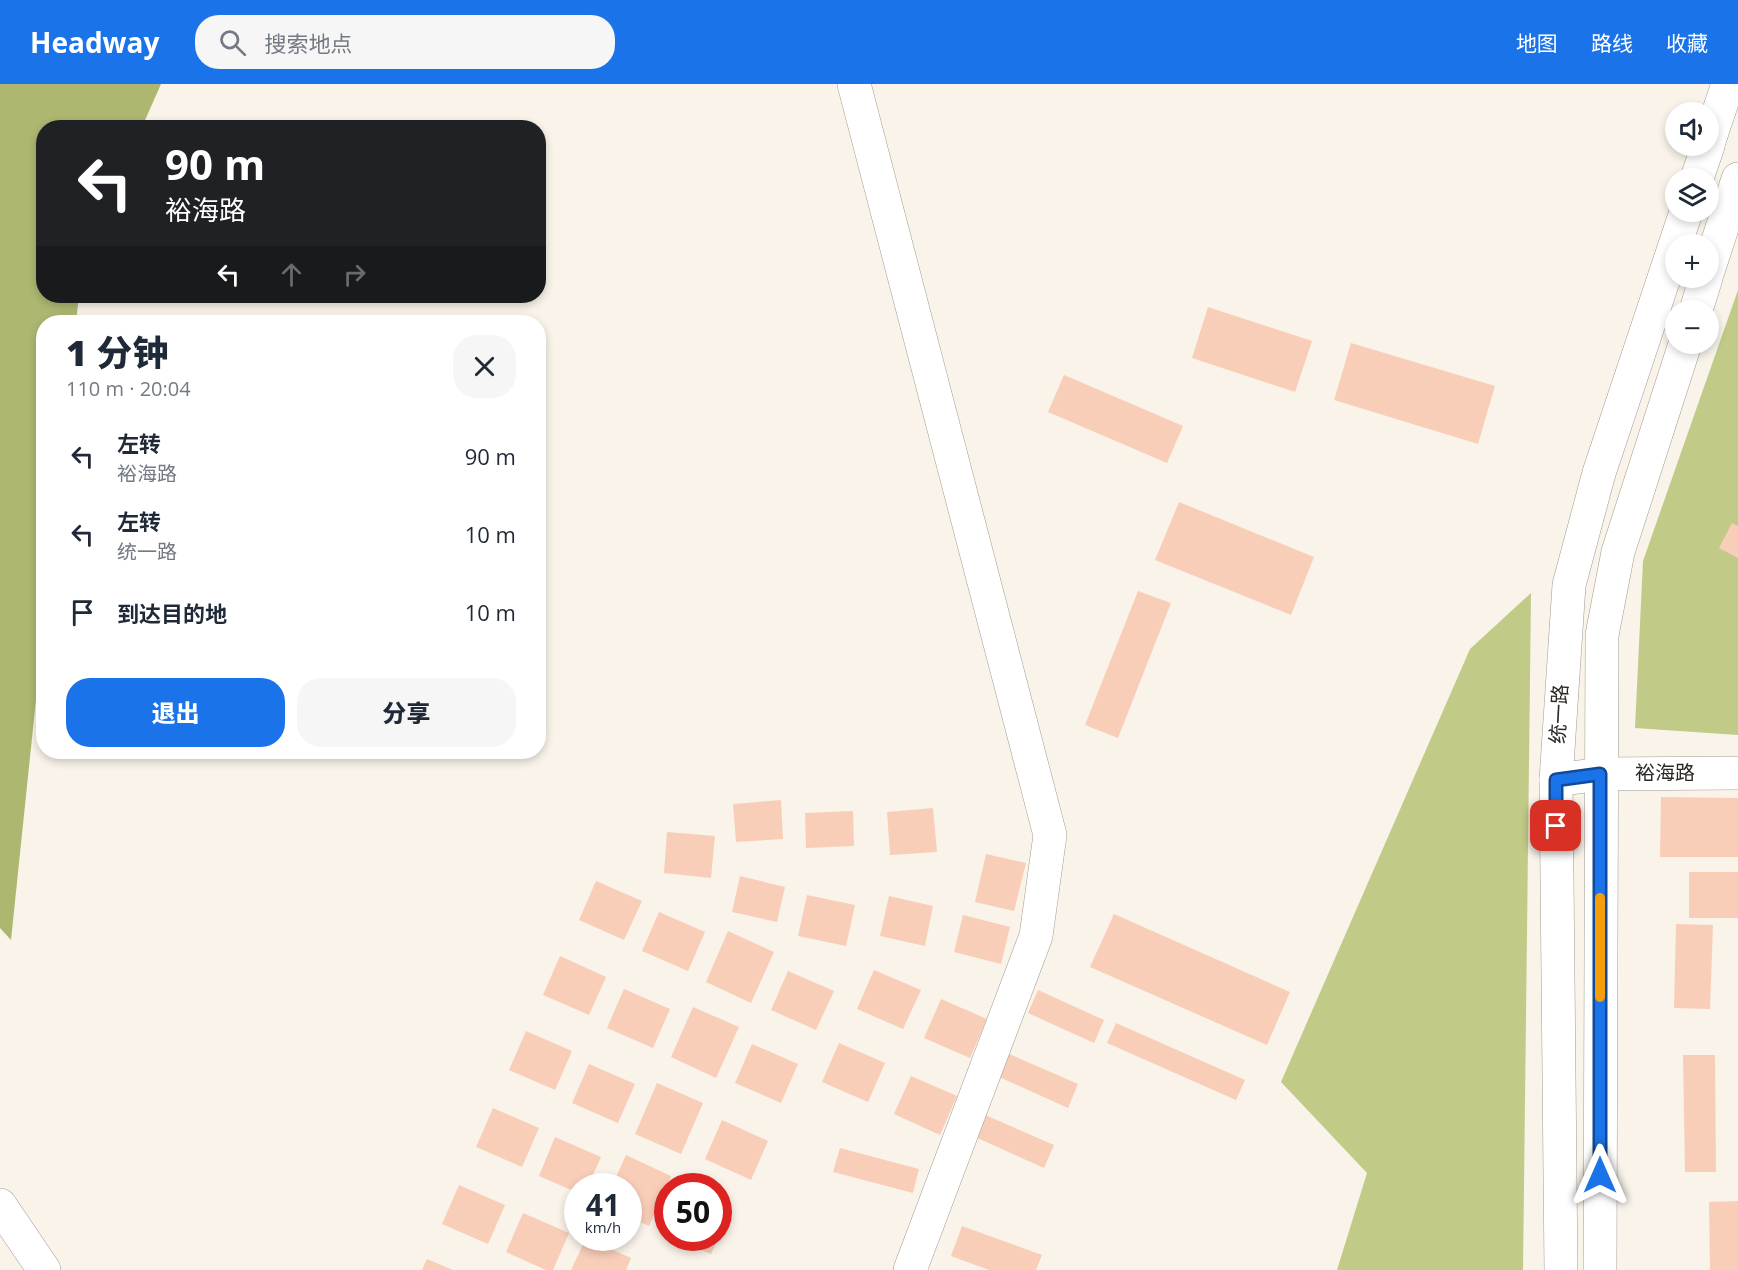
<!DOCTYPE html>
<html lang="zh">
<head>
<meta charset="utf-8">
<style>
	body { margin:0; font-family:"Open Sans","Noto Sans SC",sans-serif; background:#f6f6f7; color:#1f2937; height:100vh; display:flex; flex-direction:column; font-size:22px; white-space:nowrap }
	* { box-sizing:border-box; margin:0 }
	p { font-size:20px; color:#747a83 }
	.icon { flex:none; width:33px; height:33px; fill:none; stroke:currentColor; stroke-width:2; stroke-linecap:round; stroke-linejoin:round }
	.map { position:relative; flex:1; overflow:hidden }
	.panel { position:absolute; left:36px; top:231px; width:510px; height:444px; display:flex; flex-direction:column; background:#fff; border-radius:24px; box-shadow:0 3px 9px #0003 }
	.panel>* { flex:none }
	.top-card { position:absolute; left:36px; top:36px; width:510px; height:183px; border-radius:24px; box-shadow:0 3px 9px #0003; background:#202124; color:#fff; overflow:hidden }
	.fabs { position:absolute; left:1665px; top:18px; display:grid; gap:12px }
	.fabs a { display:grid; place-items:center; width:54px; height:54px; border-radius:50%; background:#fff; box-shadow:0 3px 9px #0003; font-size:30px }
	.speed { position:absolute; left:564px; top:1089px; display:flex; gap:12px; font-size:30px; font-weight:700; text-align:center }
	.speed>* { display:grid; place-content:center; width:78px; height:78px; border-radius:50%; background:#fff; box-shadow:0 3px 9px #0003; line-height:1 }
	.speed small { font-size:15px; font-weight:400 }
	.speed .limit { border:9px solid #d22; background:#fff; color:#111 }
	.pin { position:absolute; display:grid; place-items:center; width:51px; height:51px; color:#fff; margin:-26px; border-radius:12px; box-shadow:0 3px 9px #0006 }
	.me { position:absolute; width:66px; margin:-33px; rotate:0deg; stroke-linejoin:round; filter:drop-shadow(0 0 4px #0008) }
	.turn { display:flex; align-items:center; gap:21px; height:126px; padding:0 30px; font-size:27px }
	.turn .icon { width:78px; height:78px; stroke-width:2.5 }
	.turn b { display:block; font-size:42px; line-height:51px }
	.lanes { display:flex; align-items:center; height:57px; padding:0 30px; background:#0003; justify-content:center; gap:30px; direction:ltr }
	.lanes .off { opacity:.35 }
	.round { display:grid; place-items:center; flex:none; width:63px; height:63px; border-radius:24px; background:#f6f6f7 }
	.head { display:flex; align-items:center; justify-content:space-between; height:102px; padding:0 30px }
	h1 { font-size:36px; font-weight:800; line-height:45px }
	.action { display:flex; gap:12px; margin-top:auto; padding:12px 30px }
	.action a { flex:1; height:69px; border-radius:24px; background:#1a73e8; color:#fff; font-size:24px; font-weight:800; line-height:69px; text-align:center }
	.action a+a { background:#f6f6f7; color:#1f2937 }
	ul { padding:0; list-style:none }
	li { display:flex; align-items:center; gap:18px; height:78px; padding:0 30px }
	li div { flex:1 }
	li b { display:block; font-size:22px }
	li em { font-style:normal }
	header { display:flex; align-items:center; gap:36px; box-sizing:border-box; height:84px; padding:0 30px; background:#1a73e8; color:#fff }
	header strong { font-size:28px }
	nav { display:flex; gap:33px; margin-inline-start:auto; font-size:21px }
	.search { width:420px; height:54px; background:#f6f6f7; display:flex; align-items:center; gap:15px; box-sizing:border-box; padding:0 21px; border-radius:24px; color:#747a83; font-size:22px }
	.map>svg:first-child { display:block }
	.green { fill:#c1ca87 }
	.forest { fill:#adb770 }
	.building { fill:#f9ceb8 }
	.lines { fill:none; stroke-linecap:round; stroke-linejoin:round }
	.minor-casing { stroke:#a19c93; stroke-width:34 }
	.tertiary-casing { stroke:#a19c93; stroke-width:34 }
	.secondary-casing { stroke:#a19c93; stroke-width:34 }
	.minor { stroke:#fff; stroke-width:33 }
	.tertiary { stroke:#fff; stroke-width:33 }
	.secondary { stroke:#fff; stroke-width:33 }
	.route-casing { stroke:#114b97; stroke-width:15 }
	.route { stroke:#1a73e8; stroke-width:10 }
	.slow { stroke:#f59e0b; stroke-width:10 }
	.labels { text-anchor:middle; stroke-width:4.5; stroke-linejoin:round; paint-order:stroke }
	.street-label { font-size:20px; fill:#2c2926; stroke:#fff }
</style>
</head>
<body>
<header>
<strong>Headway</strong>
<div class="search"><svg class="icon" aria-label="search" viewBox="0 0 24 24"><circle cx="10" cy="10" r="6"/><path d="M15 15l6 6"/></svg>搜索地点</div>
<nav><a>地图</a><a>路线</a><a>收藏</a></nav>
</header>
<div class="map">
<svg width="1738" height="1186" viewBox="0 0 1738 1186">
	<rect width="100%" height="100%" fill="#f9f3e9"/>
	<g class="green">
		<path d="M 1738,206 L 1738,651 L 1635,644 L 1643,477 Z"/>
		<path d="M 1531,509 L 1523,1186 L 1337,1186 L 1367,1089 L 1281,998 L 1470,565 Z"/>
	</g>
	<path class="forest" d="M 0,0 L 161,0 L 142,43 L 44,44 L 44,212 L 79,212 L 76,238 L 44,238 L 43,548 L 11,856 L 0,844 Z"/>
	<g class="building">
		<path d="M 1208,223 L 1312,257 L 1295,308 L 1192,274 Z"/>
		<path d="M 1351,259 L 1495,302 L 1478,360 L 1334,316 Z"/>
		<path d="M 1064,291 L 1183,342 L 1167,379 L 1048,328 Z"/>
		<path d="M 1179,418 L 1314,473 L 1291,531 L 1155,476 Z"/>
		<path d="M 1732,439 L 1738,442 L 1738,474 L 1719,464 Z"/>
		<path d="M 1138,507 L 1171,519 L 1118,654 L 1085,641 Z"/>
		<path d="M 1661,713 L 1738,714 L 1738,773 L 1660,773 Z"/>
		<path d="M 781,716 L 783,755 L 736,758 L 733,720 Z"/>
		<path d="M 933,724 L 937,768 L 890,771 L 887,728 Z"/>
		<path d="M 853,727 L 854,762 L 806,764 L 805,729 Z"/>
		<path d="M 667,748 L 715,752 L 711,794 L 664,789 Z"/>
		<path d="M 986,770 L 1026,779 L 1014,827 L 975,818 Z"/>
		<rect x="1689" y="788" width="49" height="46"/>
		<path d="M 740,792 L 785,803 L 777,838 L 732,828 Z"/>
		<path d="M 596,797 L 642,817 L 624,856 L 579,836 Z"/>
		<path d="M 807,811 L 855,821 L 846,862 L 798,852 Z"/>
		<path d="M 889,812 L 933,822 L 925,862 L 880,852 Z"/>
		<path d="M 659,828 L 705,848 L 688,887 L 642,867 Z"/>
		<path d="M 1114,830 L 1290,908 L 1267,961 L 1090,883 Z"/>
		<path d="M 963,831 L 1010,843 L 1001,880 L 954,868 Z"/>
		<path d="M 1676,840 L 1713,841 L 1710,925 L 1674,924 Z"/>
		<path d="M 728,847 L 774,868 L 751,919 L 706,898 Z"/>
		<path d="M 560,872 L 606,893 L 589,931 L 543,911 Z"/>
		<path d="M 874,886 L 921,906 L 903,945 L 857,925 Z"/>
		<path d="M 788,887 L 834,907 L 816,946 L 771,926 Z"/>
		<path d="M 624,905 L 670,925 L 653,964 L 607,944 Z"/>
		<path d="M 1038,906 L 1104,936 L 1094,959 L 1028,929 Z"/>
		<path d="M 941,915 L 987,935 L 970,974 L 924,954 Z"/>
		<path d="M 693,923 L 739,943 L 716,994 L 671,973 Z"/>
		<path d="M 1116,939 L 1245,996 L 1236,1016 L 1107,959 Z"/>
		<path d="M 526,947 L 572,967 L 555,1006 L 509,986 Z"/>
		<path d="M 839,959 L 885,979 L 868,1018 L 822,998 Z"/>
		<path d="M 752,960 L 798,980 L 781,1019 L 735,999 Z"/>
		<path d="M 1007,969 L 1078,1000 L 1068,1024 L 997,992 Z"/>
		<path d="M 1683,971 L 1715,971 L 1716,1088 L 1685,1088 Z"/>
		<path d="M 589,980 L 635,1000 L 618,1039 L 572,1019 Z"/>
		<path d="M 911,992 L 957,1012 L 940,1051 L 894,1030 Z"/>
		<path d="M 657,999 L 703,1019 L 681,1070 L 635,1050 Z"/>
		<path d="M 493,1024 L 539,1044 L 522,1083 L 476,1063 Z"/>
		<path d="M 983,1030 L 1054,1061 L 1044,1084 L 973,1052 Z"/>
		<path d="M 722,1036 L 768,1057 L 751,1096 L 705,1075 Z"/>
		<path d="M 555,1053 L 601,1073 L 588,1102 L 578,1102 L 578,1109 L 539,1092 Z"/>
		<path d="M 840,1064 L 919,1085 L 913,1109 L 833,1088 Z"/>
		<path d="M 626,1071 L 671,1092 L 649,1142 L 628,1133 L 628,1102 L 612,1102 Z"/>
		<path d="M 459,1101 L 505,1121 L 488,1160 L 442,1140 Z"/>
		<path d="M 1738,1117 L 1738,1186 L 1710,1186 L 1709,1118 Z"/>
		<path d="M 718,1127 L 728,1132 L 718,1153 Z"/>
		<path d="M 523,1129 L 569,1149 L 553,1186 L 546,1186 L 506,1168 Z"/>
		<path d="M 962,1142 L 1042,1171 L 1036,1186 L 989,1186 L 951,1172 Z"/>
		<path d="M 586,1154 L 631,1174 L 626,1186 L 571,1186 Z"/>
		<path d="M 673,1154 L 718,1154 L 711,1170 Z"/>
		<path d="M 427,1175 L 453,1186 L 422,1186 Z"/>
	</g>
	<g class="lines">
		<defs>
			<path id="minor" d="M 854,0 L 1050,751 L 1036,852 L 910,1186"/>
			<path id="tertiary" d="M 1556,696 L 1601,690 L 1738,689"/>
			<g id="secondary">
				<path d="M 1708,60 L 1728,0"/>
				<path d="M 1697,94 L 1708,62"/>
				<path d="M 1708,187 L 1738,95"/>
				<path d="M 1696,226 L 1706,194"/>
				<path d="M 0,1121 L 44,1186"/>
				<path d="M 1561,1186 L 1556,696 L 1569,501 L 1599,389 L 1686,128"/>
				<path d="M 1600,1186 L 1602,551 L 1618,468 L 1685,260"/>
			</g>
		</defs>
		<use href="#minor" class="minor-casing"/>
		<use href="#tertiary" class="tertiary-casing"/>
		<use href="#secondary" class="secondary-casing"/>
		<use href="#minor" class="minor"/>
		<use href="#tertiary" class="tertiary"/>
		<use href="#secondary" class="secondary"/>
	</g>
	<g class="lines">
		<defs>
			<path id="route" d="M 1556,742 L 1556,696 L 1600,690 L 1600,1091"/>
		</defs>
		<use href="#route" class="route-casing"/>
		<use href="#route" class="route"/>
		<path class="slow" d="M 1600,913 L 1600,814"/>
	</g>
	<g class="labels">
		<g class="street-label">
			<text transform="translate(1559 630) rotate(-87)" y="7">统一路</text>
			<text x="1665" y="696">裕海路</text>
		</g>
	</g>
</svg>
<div class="fabs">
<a><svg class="icon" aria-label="sound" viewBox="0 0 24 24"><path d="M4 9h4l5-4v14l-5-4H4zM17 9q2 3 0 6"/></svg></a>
<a><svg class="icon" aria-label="layers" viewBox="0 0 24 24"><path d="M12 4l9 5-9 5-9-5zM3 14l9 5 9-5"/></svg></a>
<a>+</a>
<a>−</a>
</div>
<div class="speed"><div>41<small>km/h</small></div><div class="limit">50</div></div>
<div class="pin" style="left:1556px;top:742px;background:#d93025"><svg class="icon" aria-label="arrive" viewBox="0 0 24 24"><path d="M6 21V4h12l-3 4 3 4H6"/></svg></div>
<svg class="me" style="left:1600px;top:1091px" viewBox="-20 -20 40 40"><path d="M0-17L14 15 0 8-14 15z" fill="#1a73e8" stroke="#fff" stroke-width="4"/></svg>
<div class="top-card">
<div class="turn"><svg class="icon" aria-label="left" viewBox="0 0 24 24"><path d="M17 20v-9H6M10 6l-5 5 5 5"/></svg><div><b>90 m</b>裕海路</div></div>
<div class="lanes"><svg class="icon" aria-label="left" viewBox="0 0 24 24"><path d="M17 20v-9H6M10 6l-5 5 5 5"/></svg><svg class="icon off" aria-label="ahead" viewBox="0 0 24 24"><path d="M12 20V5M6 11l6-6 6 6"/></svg><svg class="icon off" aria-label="right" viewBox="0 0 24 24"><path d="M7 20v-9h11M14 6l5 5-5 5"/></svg></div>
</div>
<section class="panel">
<div class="head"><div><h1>1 分钟</h1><p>110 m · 20:04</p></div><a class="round"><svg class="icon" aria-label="close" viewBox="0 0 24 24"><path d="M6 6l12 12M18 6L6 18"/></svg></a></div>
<ul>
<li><svg class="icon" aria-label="left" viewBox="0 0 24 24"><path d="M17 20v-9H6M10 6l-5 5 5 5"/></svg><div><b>左转</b><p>裕海路</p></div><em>90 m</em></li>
<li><svg class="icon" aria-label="left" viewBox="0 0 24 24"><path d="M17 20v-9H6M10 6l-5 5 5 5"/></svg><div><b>左转</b><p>统一路</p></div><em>10 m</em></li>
<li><svg class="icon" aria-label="arrive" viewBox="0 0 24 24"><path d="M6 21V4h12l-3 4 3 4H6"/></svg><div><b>到达目的地</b></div><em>10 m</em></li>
</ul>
<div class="action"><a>退出</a><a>分享</a></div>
</section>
</div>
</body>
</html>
